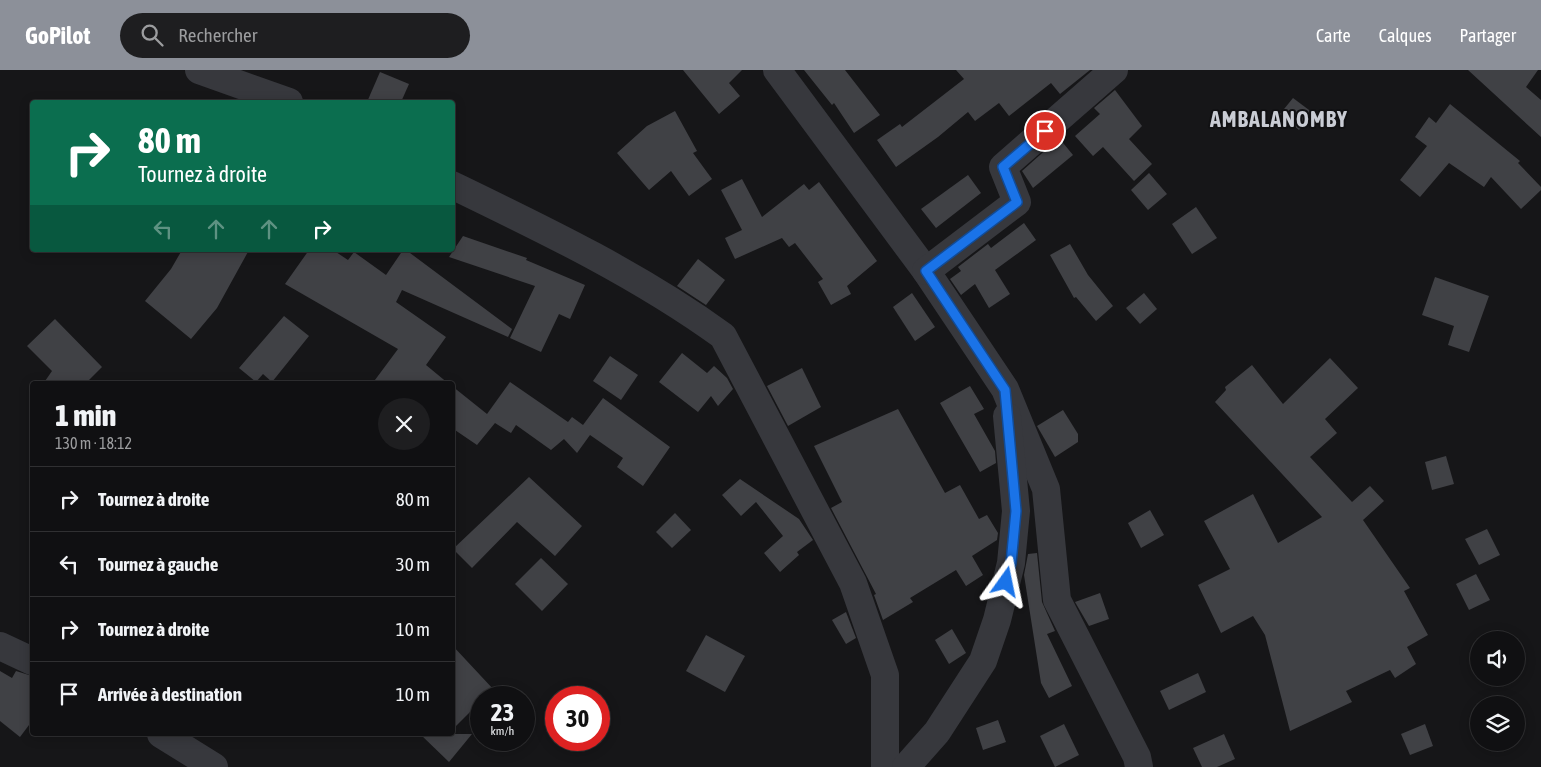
<!DOCTYPE html>
<html lang="fr">
<head>
<meta charset="utf-8">
<style>
	body { margin:0; font-family:"Asap Condensed",sans-serif; background:#1e1e20; color:#f1f3f6; height:100vh; display:flex; flex-direction:column; font-size:19px; white-space:nowrap }
	* { box-sizing:border-box; margin:0 }
	p { font-size:16px; color:#9c9d9f }
	.icon { flex:none; width:28px; height:28px; fill:none; stroke:currentColor; stroke-width:2; stroke-linecap:round; stroke-linejoin:round }
	.map { position:relative; flex:1; overflow:hidden }
	.details { position:absolute; left:30px; top:311px; width:425px; height:355px; display:flex; flex-direction:column; background:#101012; border-radius:5px; box-shadow:0 2px 12px #0003,0 0 0 1px #303032 }
	.details>* { flex:none }
	.banner { position:absolute; left:30px; top:30px; width:425px; height:152px; border-radius:5px; box-shadow:0 2px 12px #0003,0 0 0 1px #303032; background:#0b6e4f; color:#fff; overflow:hidden }
	.tools { position:absolute; left:1470px; top:561px; display:grid; gap:10px }
	.tools a { display:grid; place-items:center; width:55px; height:55px; border-radius:50%; background:#101012; box-shadow:0 2px 12px #0003,0 0 0 1px #303032; font-size:25px }
	.speed { position:absolute; left:470px; top:616px; display:flex; gap:10px; font-size:25px; font-weight:700; text-align:center }
	.speed>* { display:grid; place-content:center; width:65px; height:65px; border-radius:50%; background:#101012; box-shadow:0 2px 12px #0003,0 0 0 1px #303032; line-height:1 }
	.speed small { font-size:12px; font-weight:400 }
	.speed .limit { border:8px solid #d22; background:#fff; color:#111 }
	.pin { position:absolute; display:grid; place-items:center; width:42px; height:42px; color:#fff; margin:-21px; border:2px solid #fff; border-radius:50%; box-shadow:0 1px 5px #0007 }
	.me { position:absolute; width:55px; margin:-28px; rotate:12deg; stroke-linejoin:round; filter:drop-shadow(0 0 4px #0008) }
	.turn { display:flex; align-items:center; gap:18px; height:105px; padding:0 25px; font-size:22px }
	.turn .icon { width:65px; height:65px; stroke-width:2.5 }
	.turn b { display:block; font-size:35px; line-height:42px }
	.lanes { display:flex; align-items:center; height:48px; padding:0 25px; background:#0003; justify-content:center; gap:25px; direction:ltr }
	.lanes .off { opacity:.35 }
	.round { display:grid; place-items:center; flex:none; width:52px; height:52px; border-radius:26px; background:#1e1e20 }
	.overview { display:flex; align-items:center; justify-content:space-between; height:85px; padding:0 25px }
	h1 { font-size:30px; font-weight:800; line-height:38px }
	ul { padding:0; list-style:none }
	li { display:flex; align-items:center; gap:15px; height:65px; padding:0 25px; border-top:1px solid #303032 }
	li div { flex:1 }
	li b { display:block; font-size:19px }
	li em { font-style:normal }
	header { display:flex; align-items:center; gap:30px; box-sizing:border-box; height:70px; padding:0 25px; background:#8c9099; color:#fff }
	header strong { font-size:24px }
	nav { display:flex; gap:28px; margin-inline-start:auto; font-size:18px }
	.search { width:350px; height:45px; background:#1e1e20; display:flex; align-items:center; gap:12px; box-sizing:border-box; padding:0 18px; border-radius:28px; color:#9c9d9f; font-size:19px }
	.map>svg:first-child { display:block }
	.building { fill:#404145 }
	.lines { fill:none; stroke-linecap:round; stroke-linejoin:round }
	.street { stroke:#37383d; stroke-width:28 }
	.route-casing { stroke:#114b97; stroke-width:12 }
	.route { stroke:#1a73e8; stroke-width:9 }
	.labels { text-anchor:middle; stroke-width:4; stroke-linejoin:round; paint-order:stroke }
	.district-label { font-size:22px; font-weight:bold; letter-spacing:1px; fill:#c9ccd4; stroke:#111113 }
</style>
</head>
<body>
<header>
<strong>GoPilot</strong>
<div class="search"><svg class="icon" aria-label="search" viewBox="0 0 24 24"><circle cx="10" cy="10" r="6"/><path d="M15 15l6 6"/></svg>Rechercher</div>
<nav><a>Carte</a><a>Calques</a><a>Partager</a></nav>
</header>
<div class="map">
<svg width="1541" height="697" viewBox="0 0 1541 697">
	<rect width="100%" height="100%" fill="#161618"/>
	<g class="building">
		<path d="M 683,0 L 742,0 L 729,13 L 740,26 L 719,44 Z"/>
		<path d="M 804,0 L 845,0 L 880,45 L 854,63 L 834,33 L 832,35 Z"/>
		<path d="M 956,0 L 1090,0 L 1060,24 L 1051,13 L 1009,46 L 999,33 L 975,51 L 968,42 L 938,67 L 896,97 L 877,70 L 900,54 L 902,57 L 964,9 Z"/>
		<path d="M 1468,0 L 1538,0 L 1526,17 L 1541,30 L 1541,67 Z"/>
		<path d="M 380,2 L 409,14 L 401,32 L 367,32 Z"/>
		<path d="M 1115,20 L 1142,56 L 1129,69 L 1152,94 L 1134,111 L 1103,77 L 1093,86 L 1075,66 L 1100,44 L 1094,38 Z"/>
		<path d="M 1293,28 L 1313,43 L 1299,60 L 1280,44 Z"/>
		<path d="M 1450,34 L 1520,91 L 1518,93 L 1541,117 L 1541,120 L 1521,139 L 1491,107 L 1484,117 L 1449,93 L 1420,127 L 1400,110 L 1427,76 L 1415,67 L 1429,47 L 1436,53 Z"/>
		<path d="M 675,41 L 697,81 L 693,83 L 712,109 L 689,126 L 671,101 L 649,120 L 617,83 L 647,56 Z"/>
		<path d="M 1059,68 L 1073,85 L 1033,118 L 1022,101 Z"/>
		<path d="M 1149,103 L 1167,124 L 1148,140 L 1131,120 Z"/>
		<path d="M 968,105 L 981,123 L 936,158 L 921,139 Z"/>
		<path d="M 742,109 L 762,147 L 804,114 L 809,120 L 819,112 L 877,191 L 847,216 L 851,224 L 831,235 L 818,212 L 823,209 L 795,173 L 789,177 L 782,168 L 735,189 L 725,168 L 742,160 L 721,120 Z"/>
		<path d="M 1196,137 L 1217,168 L 1192,184 L 1172,154 Z"/>
		<path d="M 1024,153 L 1036,170 L 995,200 L 1010,224 L 989,238 L 975,214 L 961,225 L 950,209 L 961,201 L 958,197 L 988,174 L 991,178 Z"/>
		<path d="M 463,166 L 527,188 L 526,190 L 585,215 L 570,249 L 559,244 L 541,282 L 510,268 L 535,216 L 449,187 Z"/>
		<path d="M 1070,174 L 1088,205 L 1113,236 L 1096,251 L 1076,227 L 1074,228 L 1050,185 Z"/>
		<path d="M 182,180 L 249,180 L 217,238 L 191,269 L 145,231 L 171,199 Z"/>
		<path d="M 309,180 L 333,180 L 348,190 L 354,182 L 386,205 L 403,180 L 406,180 L 512,259 L 508,267 L 402,220 L 396,232 L 446,267 L 426,295 L 449,314 L 372,314 L 398,279 L 285,214 Z"/>
		<path d="M 698,189 L 725,210 L 706,235 L 677,216 Z"/>
		<path d="M 1435,207 L 1489,226 L 1469,282 L 1448,275 L 1454,256 L 1422,245 Z"/>
		<path d="M 912,223 L 935,257 L 915,271 L 893,237 Z"/>
		<path d="M 1144,223 L 1157,239 L 1140,254 L 1126,238 Z"/>
		<path d="M 284,246 L 309,266 L 272,312 L 263,304 L 256,312 L 239,298 Z"/>
		<path d="M 55,249 L 102,297 L 85,314 L 43,314 L 52,301 L 27,276 Z"/>
		<path d="M 682,283 L 707,303 L 714,296 L 727,308 L 733,319 L 718,336 L 711,326 L 698,342 L 659,312 Z"/>
		<path d="M 610,286 L 638,305 L 621,330 L 593,311 Z"/>
		<path d="M 1330,288 L 1358,318 L 1325,349 L 1337,363 L 1310,387 L 1352,432 L 1370,416 L 1384,431 L 1363,450 L 1410,518 L 1404,521 L 1428,565 L 1407,577 L 1416,594 L 1395,608 L 1390,600 L 1346,621 L 1352,632 L 1290,661 L 1265,565 L 1253,546 L 1221,563 L 1198,515 L 1230,499 L 1204,451 L 1253,424 L 1278,473 L 1322,447 L 1215,332 L 1226,320 L 1225,317 L 1252,295 L 1283,334 Z"/>
		<path d="M 802,298 L 821,337 L 788,356 L 767,316 Z"/>
		<path d="M 510,312 L 568,352 L 572,347 L 583,355 L 603,328 L 670,377 L 643,416 L 617,397 L 623,388 L 590,365 L 577,383 L 564,369 L 551,380 L 516,355 L 511,363 L 495,353 L 477,375 L 452,358 L 452,316 L 487,344 Z"/>
		<path d="M 970,316 L 984,339 L 974,344 L 995,381 L 996,393 L 980,402 L 940,333 Z"/>
		<path d="M 898,339 L 945,423 L 960,415 L 979,449 L 987,445 L 998,463 L 997,470 L 972,486 L 983,505 L 966,516 L 956,500 L 910,528 L 913,532 L 883,550 L 874,525 L 876,524 L 831,438 L 842,432 L 814,376 Z"/>
		<path d="M 1063,340 L 1078,364 L 1078,372 L 1055,387 L 1037,356 Z"/>
		<path d="M 1446,386 L 1454,414 L 1432,420 L 1425,392 Z"/>
		<path d="M 529,407 L 582,456 L 555,486 L 517,452 L 472,498 L 453,479 Z"/>
		<path d="M 740,409 L 799,449 L 813,470 L 797,482 L 799,485 L 780,502 L 764,483 L 783,466 L 756,432 L 741,446 L 722,425 Z"/>
		<path d="M 1150,440 L 1164,465 L 1141,478 L 1128,453 Z"/>
		<path d="M 675,443 L 691,460 L 672,478 L 656,462 Z"/>
		<path d="M 1487,459 L 1500,485 L 1479,495 L 1465,469 Z"/>
		<path d="M 1037,483 L 1042,532 L 1055,561 L 1047,564 L 1072,616 L 1049,628 L 1041,613 L 1024,505 L 1028,484 Z"/>
		<path d="M 541,488 L 568,514 L 542,541 L 515,514 Z"/>
		<path d="M 1476,504 L 1490,530 L 1469,540 L 1456,514 Z"/>
		<path d="M 1100,523 L 1109,549 L 1089,556 L 1075,532 Z"/>
		<path d="M 846,542 L 856,568 L 846,574 L 832,550 Z"/>
		<path d="M 952,559 L 966,583 L 949,594 L 935,570 Z"/>
		<path d="M 706,565 L 745,586 L 725,622 L 686,601 Z"/>
		<path d="M 452,575 L 494,620 L 485,628 L 481,628 L 481,631 L 452,660 Z"/>
		<path d="M 0,601 L 12,608 L 16,601 L 32,606 L 32,651 L 20,667 L 0,651 Z"/>
		<path d="M 1198,603 L 1206,622 L 1169,640 L 1160,621 Z"/>
		<path d="M 998,650 L 1006,672 L 983,680 L 976,658 Z"/>
		<path d="M 1064,654 L 1079,685 L 1055,697 L 1040,666 Z"/>
		<path d="M 1425,654 L 1433,676 L 1410,685 L 1401,664 Z"/>
		<path d="M 420,664 L 472,664 L 449,692 Z"/>
		<path d="M 1224,664 L 1235,689 L 1217,697 L 1202,697 L 1193,678 Z"/>
	</g>
	<g class="lines">
		<g class="street">
			<path d="M 199,0 L 289,32"/>
			<path d="M 777,0 L 926,201 L 1005,319 L 1046,419 L 1057,530 L 1137,687 L 1139,697"/>
			<path d="M 452,115 C 545,160 639,205 723,266 L 853,513 L 885,605 L 885,697"/>
			<path d="M 926,201 L 1017,132 L 1003,97 L 1114,0"/>
			<path d="M 0,576 L 32,591"/>
			<path d="M 161,664 L 214,697"/>
			<path d="M 906,697 L 937,662 L 983,591 L 997,550 L 1011,493 L 1016,441 L 1007,346"/>
		</g>
	</g>
	<g class="lines">
		<defs>
			<path id="route" d="M 1006,512 L 1011,493 L 1016,441 L 1005,320 L 926,201 L 1017,132 L 1003,97 L 1045,61"/>
		</defs>
		<use href="#route" class="route-casing"/>
		<use href="#route" class="route"/>
	</g>
	<g class="labels">
		<g class="district-label">
			<text x="1279" y="57">AMBALANOMBY</text>
		</g>
	</g>
</svg>
<div class="tools">
<a><svg class="icon" aria-label="sound" viewBox="0 0 24 24"><path d="M4 9h4l5-4v14l-5-4H4zM17 9q2 3 0 6"/></svg></a>
<a><svg class="icon" aria-label="layers" viewBox="0 0 24 24"><path d="M12 4l9 5-9 5-9-5zM3 14l9 5 9-5"/></svg></a>
</div>
<div class="speed"><div>23<small>km/h</small></div><div class="limit">30</div></div>
<div class="pin" style="left:1045px;top:61px;background:#d93025"><svg class="icon" aria-label="arrive" viewBox="0 0 24 24"><path d="M6 21V4h12l-3 4 3 4H6"/></svg></div>
<svg class="me" style="left:1006px;top:512px" viewBox="-20 -20 40 40"><path d="M0-17L14 15 0 8-14 15z" fill="#1a73e8" stroke="#fff" stroke-width="4"/></svg>
<div class="banner">
<div class="turn"><svg class="icon" aria-label="right" viewBox="0 0 24 24"><path d="M7 20v-9h11M14 6l5 5-5 5"/></svg><div><b>80 m</b>Tournez à droite</div></div>
<div class="lanes"><svg class="icon off" aria-label="left" viewBox="0 0 24 24"><path d="M17 20v-9H6M10 6l-5 5 5 5"/></svg><svg class="icon off" aria-label="ahead" viewBox="0 0 24 24"><path d="M12 20V5M6 11l6-6 6 6"/></svg><svg class="icon off" aria-label="ahead" viewBox="0 0 24 24"><path d="M12 20V5M6 11l6-6 6 6"/></svg><svg class="icon" aria-label="right" viewBox="0 0 24 24"><path d="M7 20v-9h11M14 6l5 5-5 5"/></svg></div>
</div>
<section class="details">
<div class="overview"><div><h1>1 min</h1><p>130 m · 18:12</p></div><a class="round"><svg class="icon" aria-label="close" viewBox="0 0 24 24"><path d="M6 6l12 12M18 6L6 18"/></svg></a></div>
<ul>
<li><svg class="icon" aria-label="right" viewBox="0 0 24 24"><path d="M7 20v-9h11M14 6l5 5-5 5"/></svg><div><b>Tournez à droite</b></div><em>80 m</em></li>
<li><svg class="icon" aria-label="left" viewBox="0 0 24 24"><path d="M17 20v-9H6M10 6l-5 5 5 5"/></svg><div><b>Tournez à gauche</b></div><em>30 m</em></li>
<li><svg class="icon" aria-label="right" viewBox="0 0 24 24"><path d="M7 20v-9h11M14 6l5 5-5 5"/></svg><div><b>Tournez à droite</b></div><em>10 m</em></li>
<li><svg class="icon" aria-label="arrive" viewBox="0 0 24 24"><path d="M6 21V4h12l-3 4 3 4H6"/></svg><div><b>Arrivée à destination</b></div><em>10 m</em></li>
</ul>
</section>
</div>
</body>
</html>
